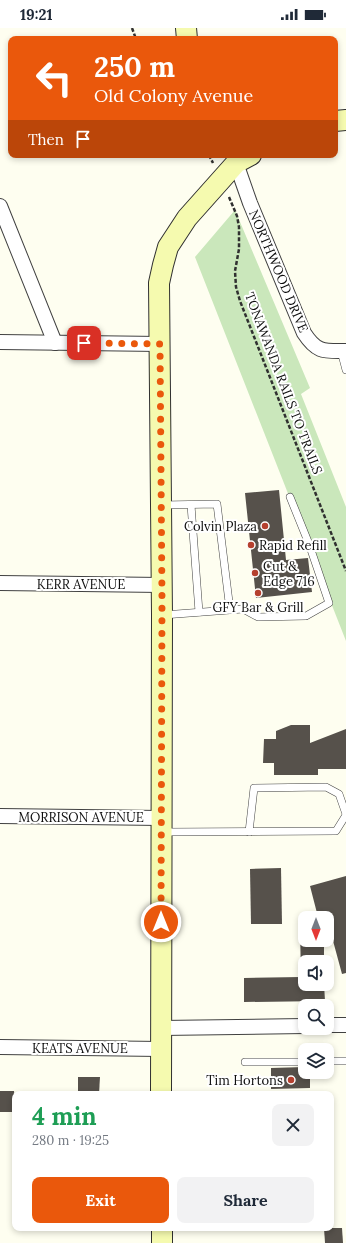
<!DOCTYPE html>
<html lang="en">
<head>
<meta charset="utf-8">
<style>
	body { margin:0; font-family:Lora,serif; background:#f2f2f3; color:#1f2937; height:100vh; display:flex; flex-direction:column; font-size:15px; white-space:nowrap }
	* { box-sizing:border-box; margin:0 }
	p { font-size:13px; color:#747a83 }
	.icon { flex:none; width:22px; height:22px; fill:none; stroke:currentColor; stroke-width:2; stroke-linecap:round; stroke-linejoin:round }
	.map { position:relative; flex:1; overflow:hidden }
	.drawer { position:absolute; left:12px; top:1063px; width:322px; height:140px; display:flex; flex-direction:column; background:#fff; border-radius:8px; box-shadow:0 2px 6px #0003 }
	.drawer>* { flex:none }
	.hud { position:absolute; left:8px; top:8px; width:330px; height:122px; border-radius:8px; box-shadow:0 2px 6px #0003; background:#ea580c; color:#fff; overflow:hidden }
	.needle { width:26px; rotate:180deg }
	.controls { position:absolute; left:298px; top:883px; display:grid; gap:8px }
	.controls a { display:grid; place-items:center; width:36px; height:36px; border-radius:8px; background:#fff; box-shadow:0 2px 6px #0003; font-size:20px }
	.pin { position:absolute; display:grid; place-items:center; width:34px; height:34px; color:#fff; margin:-17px; border-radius:8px; box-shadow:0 2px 6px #0006 }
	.me { position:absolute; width:44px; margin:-22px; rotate:0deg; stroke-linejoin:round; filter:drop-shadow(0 0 3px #0008) }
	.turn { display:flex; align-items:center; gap:14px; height:84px; padding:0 20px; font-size:18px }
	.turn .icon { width:52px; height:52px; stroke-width:2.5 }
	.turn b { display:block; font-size:28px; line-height:34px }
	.then { display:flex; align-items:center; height:38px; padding:0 20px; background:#0003; gap:8px; font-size:15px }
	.round { display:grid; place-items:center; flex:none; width:42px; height:42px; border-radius:8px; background:#f2f2f3 }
	.summary { display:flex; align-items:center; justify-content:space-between; height:68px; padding:0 20px }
	h1 { font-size:24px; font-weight:700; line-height:30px; color:#1e9e55 }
	.primary-button { display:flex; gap:8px; margin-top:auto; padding:8px 20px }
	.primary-button a { flex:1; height:46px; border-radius:8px; background:#ea580c; color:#fff; font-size:16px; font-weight:700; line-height:46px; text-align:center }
	.primary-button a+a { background:#f2f2f3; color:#1f2937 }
	.status { display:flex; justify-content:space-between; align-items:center; height:28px; padding:0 20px; background:#fff; direction:ltr }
	.status svg { height:11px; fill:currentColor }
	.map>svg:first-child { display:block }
	.green { fill:#cae7bb }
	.building { fill:#56514b }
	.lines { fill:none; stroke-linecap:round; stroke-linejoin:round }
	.lane-casing { stroke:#414141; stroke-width:8 }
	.street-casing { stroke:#414141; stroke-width:16 }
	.secondary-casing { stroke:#303030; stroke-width:22 }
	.path { stroke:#303030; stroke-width:2.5; stroke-dasharray:4 2; stroke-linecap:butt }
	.lane { stroke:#fff; stroke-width:7 }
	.street { stroke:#fff; stroke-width:14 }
	.secondary { stroke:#f5faaf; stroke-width:20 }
	.route { stroke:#ea580c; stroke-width:7; stroke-dasharray:0 12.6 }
	.poi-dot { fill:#b5402f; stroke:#fff; stroke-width:1.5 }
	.labels { text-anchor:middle; stroke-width:4; stroke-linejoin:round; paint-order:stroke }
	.street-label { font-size:13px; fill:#0e0e0e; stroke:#fff }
	.poi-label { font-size:13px; fill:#0e0e0e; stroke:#fff; text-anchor:end }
</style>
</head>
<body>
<div class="status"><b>19:21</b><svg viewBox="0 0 49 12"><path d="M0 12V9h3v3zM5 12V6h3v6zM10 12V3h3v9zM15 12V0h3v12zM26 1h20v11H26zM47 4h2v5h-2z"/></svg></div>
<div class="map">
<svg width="346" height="1215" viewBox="0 0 346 1215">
	<rect width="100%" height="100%" fill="#fefef0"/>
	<path class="green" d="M 235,182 L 310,360 L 301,366 L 346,479 L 346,613 L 195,229 Z"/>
	<g class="building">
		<path d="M 279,462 L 286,532 L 308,530 L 312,564 L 256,570 L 245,465 Z"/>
		<path d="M 291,697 L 310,697 L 310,715 L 346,701 L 346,741 L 318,741 L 318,747 L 274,747 L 274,735 L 263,735 L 264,711 L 276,711 L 276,703 Z"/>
		<path d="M 281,840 L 282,896 L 251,896 L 250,841 Z"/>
		<path d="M 346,848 L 346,945 L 342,946 L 326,887 L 318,889 L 310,858 Z"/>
		<path d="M 300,901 L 305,901 L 305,912 L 324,912 L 324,934 L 305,934 L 305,956 L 324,956 L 325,973 L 244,974 L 244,950 L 301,949 Z"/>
		<path d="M 305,1039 L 305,1044 L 310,1044 L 310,1060 L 271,1061 L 271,1040 Z"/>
		<path d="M 78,1049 L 100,1049 L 99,1066 L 78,1066 Z"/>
		<path d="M 0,1063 L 14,1063 L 15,1084 L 0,1084 Z"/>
		<path d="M 324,1200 L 342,1200 L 343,1215 L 325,1215 Z"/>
	</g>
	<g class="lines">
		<defs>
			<g id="lane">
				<path d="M 341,323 L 346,342"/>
				<path d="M 162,477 L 217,476 L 230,582"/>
				<path d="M 191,477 L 199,584"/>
				<path d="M 163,587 L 243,581 L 258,589 L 306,588 L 329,575 L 309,516 L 290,469"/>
				<path d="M 164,804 L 336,803 L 346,787"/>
				<path d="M 249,804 L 254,760 L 326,759 L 339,766 L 346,786"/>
				<path d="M 327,1033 L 346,1033"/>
				<path d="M 245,1034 L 305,1034"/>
			</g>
			<g id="street">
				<path d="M 236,135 L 250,175 L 304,305 C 317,325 324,323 346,323"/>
				<path d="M 0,178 L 55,315"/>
				<path d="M 0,314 L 160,316"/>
				<path d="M 0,555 L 162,557"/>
				<path d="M 0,788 L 161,790"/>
				<path d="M 327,997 L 346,997"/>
				<path d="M 161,1000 L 305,998"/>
				<path d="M 0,1019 L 161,1021"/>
			</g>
			<g id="secondary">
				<path d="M 186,0 L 187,11"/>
				<path d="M 335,93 L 346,92"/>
				<path d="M 161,1066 L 162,587 L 159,255 L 163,237 L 168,219 L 187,190 L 236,135 L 251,127"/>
				<path d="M 162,1200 L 162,1215"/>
			</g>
		</defs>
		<use href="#lane" class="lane-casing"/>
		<use href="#street" class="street-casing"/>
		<use href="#secondary" class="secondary-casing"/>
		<g class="path">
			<path d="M 132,0 L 136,11"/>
			<path d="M 209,127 L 213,135"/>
			<path d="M 229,169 L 237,188 L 239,199 L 239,221 L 235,243 L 236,259 L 240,273 L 346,543"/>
		</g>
		<use href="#lane" class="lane"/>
		<use href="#street" class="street"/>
		<use href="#secondary" class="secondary"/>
	</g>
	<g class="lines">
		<path class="route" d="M 84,315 L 160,316 L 162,572 L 161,894"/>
	</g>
	<g class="poi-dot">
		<circle cx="265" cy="498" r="4"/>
		<circle cx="251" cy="517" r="4"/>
		<circle cx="255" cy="545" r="4"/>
		<circle cx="258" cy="565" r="4"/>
		<circle cx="291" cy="1052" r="4"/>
	</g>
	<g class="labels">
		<g class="street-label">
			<text transform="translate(279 243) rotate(67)" y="5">NORTHWOOD DRIVE</text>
			<text transform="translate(284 355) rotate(69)" y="5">TONAWANDA RAILS TO TRAILS</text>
			<text x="81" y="561">KERR AVENUE</text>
			<text x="81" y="794">MORRISON AVENUE</text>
			<text x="80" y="1025">KEATS AVENUE</text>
		</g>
		<g class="poi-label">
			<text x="257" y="503">Colvin Plaza</text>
			<text x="259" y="522" text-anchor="start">Rapid Refill</text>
			<text x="263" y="543" text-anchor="start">Cut &amp;<tspan x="263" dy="15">Edge 716</tspan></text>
			<text x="258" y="584" text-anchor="middle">GFY Bar &amp; Grill</text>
			<text x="283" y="1057">Tim Hortons</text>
		</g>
	</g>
</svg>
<div class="controls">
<a><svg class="needle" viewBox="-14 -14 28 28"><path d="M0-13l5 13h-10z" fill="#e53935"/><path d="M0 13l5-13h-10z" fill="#747a83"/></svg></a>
<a><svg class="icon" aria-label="sound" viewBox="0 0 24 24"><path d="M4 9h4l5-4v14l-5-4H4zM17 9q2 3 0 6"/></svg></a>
<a><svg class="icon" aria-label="search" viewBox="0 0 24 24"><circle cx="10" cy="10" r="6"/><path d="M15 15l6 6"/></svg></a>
<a><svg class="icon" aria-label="layers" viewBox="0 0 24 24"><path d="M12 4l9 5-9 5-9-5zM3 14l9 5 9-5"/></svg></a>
</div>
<div class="pin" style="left:84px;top:315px;background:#d93025"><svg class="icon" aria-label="arrive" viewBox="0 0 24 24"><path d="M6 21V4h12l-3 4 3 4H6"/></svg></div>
<svg class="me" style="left:161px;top:894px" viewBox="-20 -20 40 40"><circle r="17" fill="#ea580c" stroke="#fff" stroke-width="3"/><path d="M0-11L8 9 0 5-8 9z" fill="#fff"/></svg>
<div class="hud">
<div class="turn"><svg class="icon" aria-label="left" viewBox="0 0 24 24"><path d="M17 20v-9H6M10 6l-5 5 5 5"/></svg><div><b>250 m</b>Old Colony Avenue</div></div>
<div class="then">Then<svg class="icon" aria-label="arrive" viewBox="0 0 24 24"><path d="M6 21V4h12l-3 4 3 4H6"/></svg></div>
</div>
<section class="drawer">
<div class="summary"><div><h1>4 min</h1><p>280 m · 19:25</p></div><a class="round"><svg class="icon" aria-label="close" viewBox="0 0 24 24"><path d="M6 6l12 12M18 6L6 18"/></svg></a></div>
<div class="primary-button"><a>Exit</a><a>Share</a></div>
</section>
</div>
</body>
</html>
